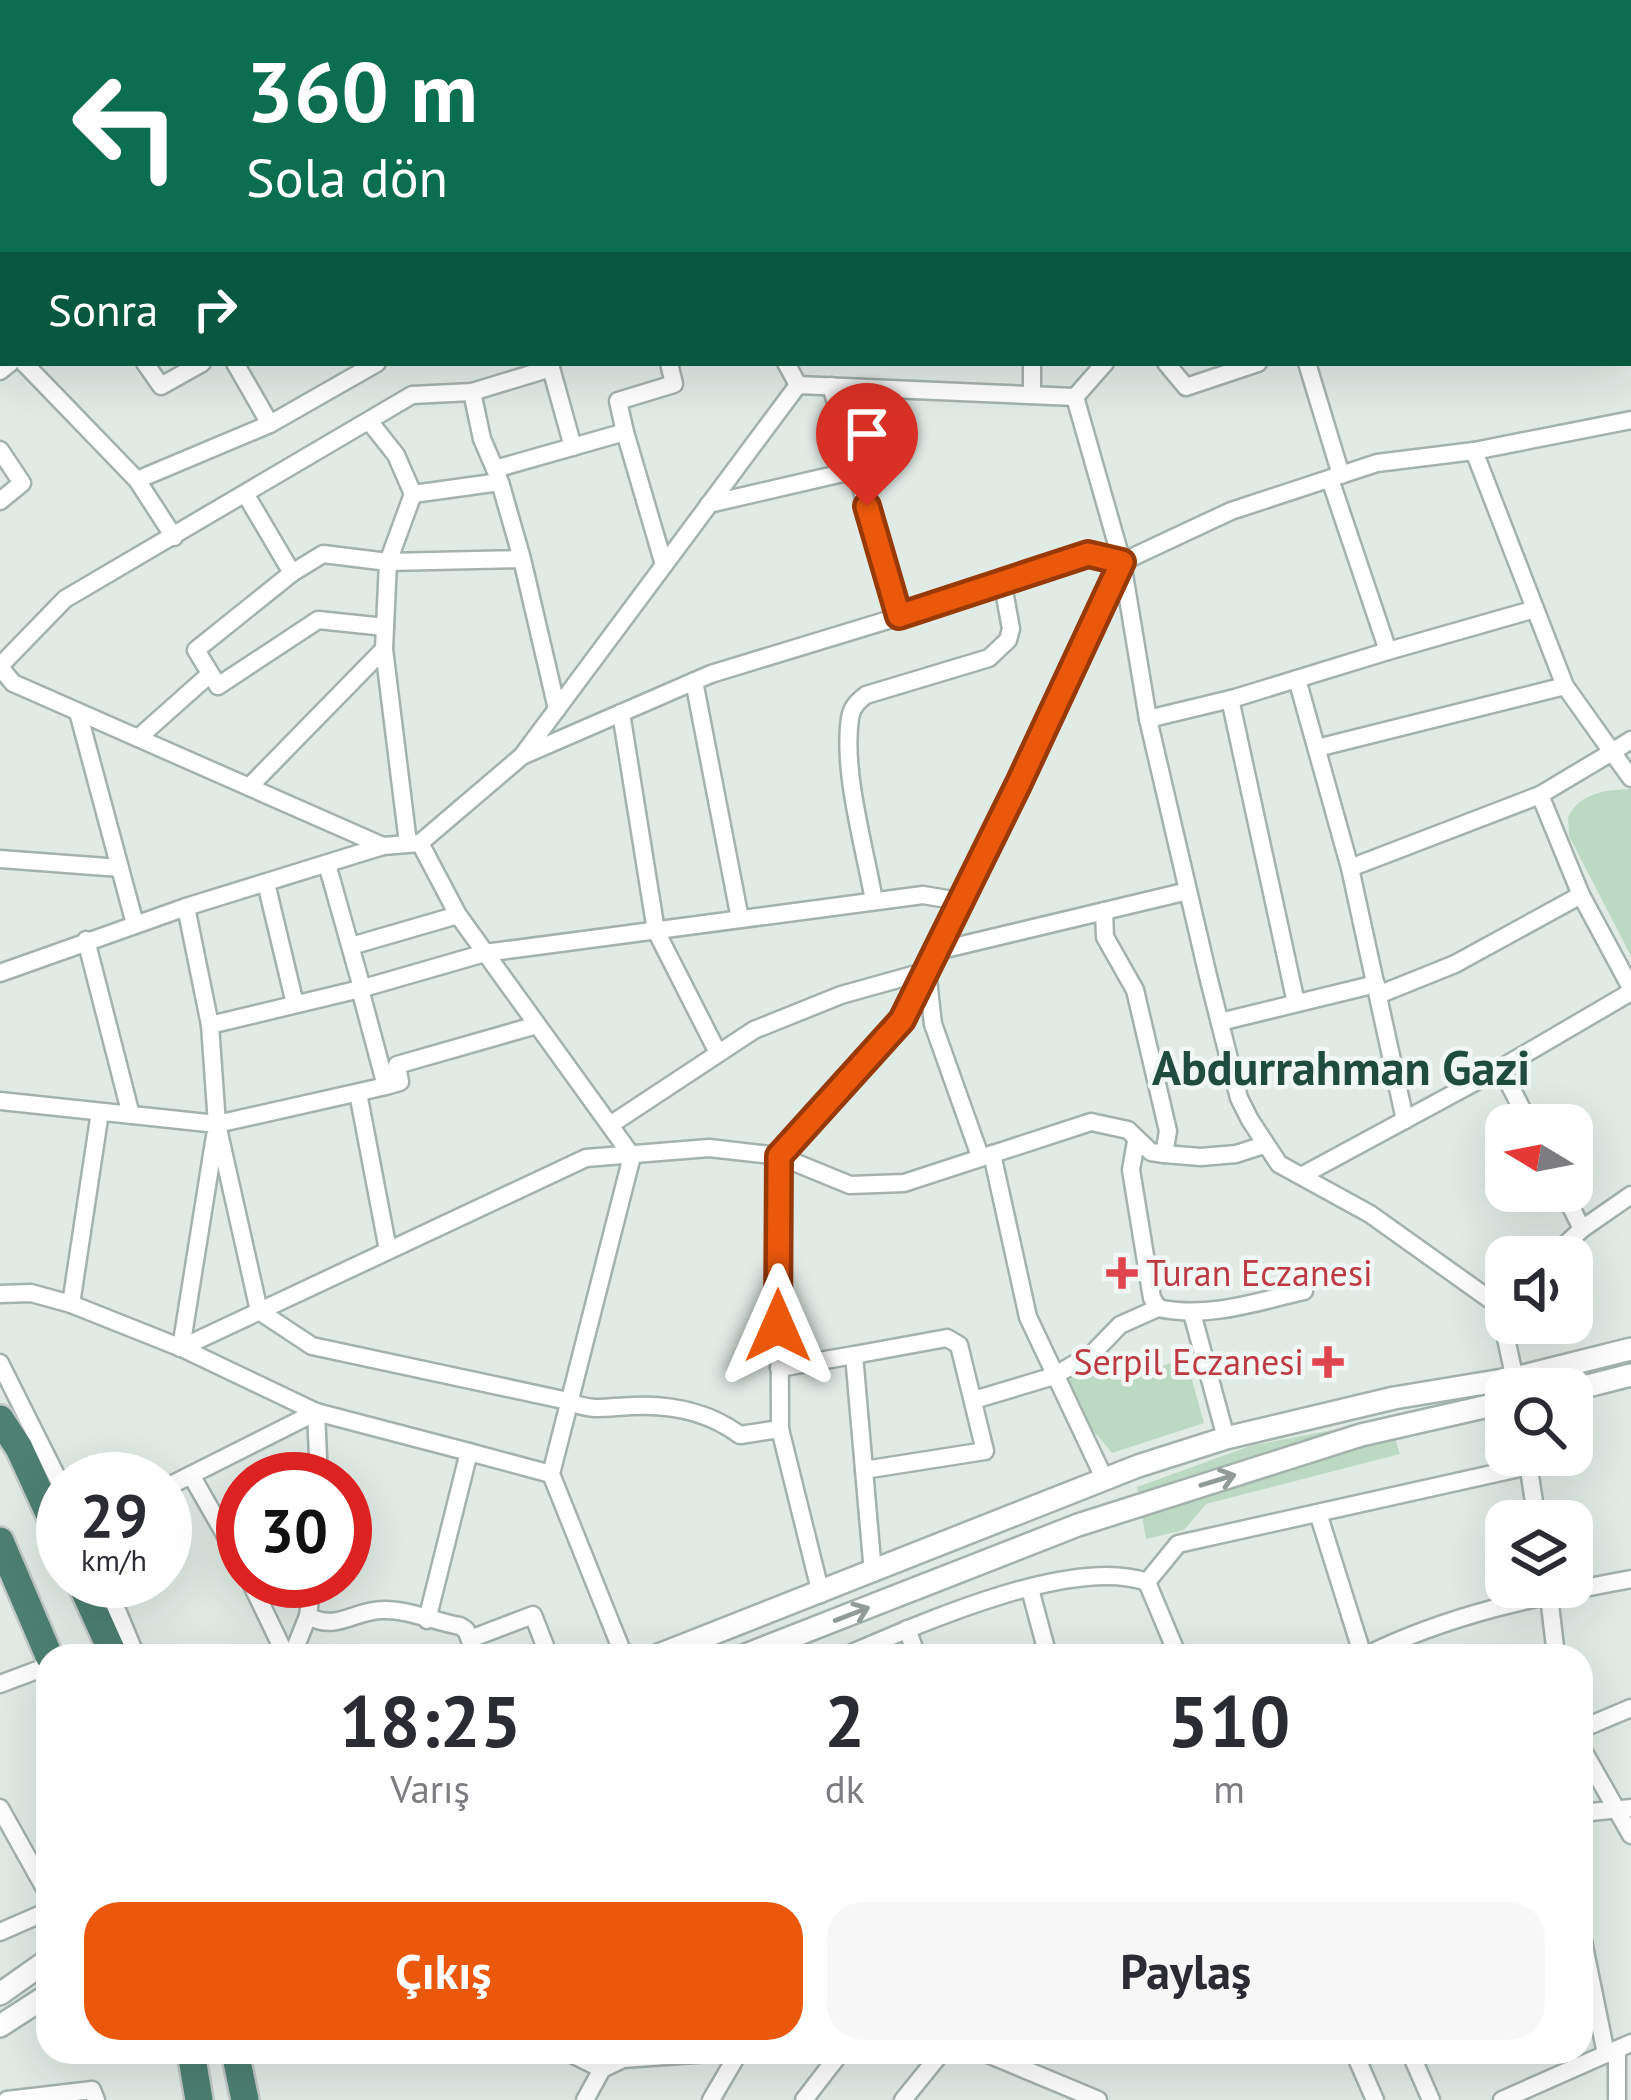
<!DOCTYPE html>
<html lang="tr">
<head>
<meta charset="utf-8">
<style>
	body { margin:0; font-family:"PT Sans",sans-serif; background:#f7f7f7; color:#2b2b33; height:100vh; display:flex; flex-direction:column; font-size:45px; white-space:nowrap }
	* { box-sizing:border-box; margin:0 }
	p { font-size:39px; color:#7c7c81 }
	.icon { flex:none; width:66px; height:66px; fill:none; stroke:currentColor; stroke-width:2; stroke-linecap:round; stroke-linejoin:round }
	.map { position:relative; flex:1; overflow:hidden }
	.details { position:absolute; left:36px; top:1644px; width:1557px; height:420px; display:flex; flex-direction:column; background:#fff; border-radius:36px; box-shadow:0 12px 48px #0002 }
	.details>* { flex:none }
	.banner { position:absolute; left:0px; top:0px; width:1632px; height:366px; box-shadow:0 12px 48px #0002; background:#0b6e4f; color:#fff; overflow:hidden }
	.needle { width:78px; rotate:280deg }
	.controls { position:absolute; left:1485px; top:1104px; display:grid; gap:24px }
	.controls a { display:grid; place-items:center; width:108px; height:108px; border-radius:24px; background:#fff; box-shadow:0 12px 48px #0002; font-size:60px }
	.speed { position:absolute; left:36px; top:1452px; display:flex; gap:24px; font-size:60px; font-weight:700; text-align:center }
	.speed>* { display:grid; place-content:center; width:156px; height:156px; border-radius:50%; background:#fff; box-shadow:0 12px 48px #0002; line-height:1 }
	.speed small { font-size:30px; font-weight:400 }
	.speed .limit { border:18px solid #d22; background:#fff; color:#111 }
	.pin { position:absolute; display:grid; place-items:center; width:102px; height:102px; color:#fff; margin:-123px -51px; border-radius:50% 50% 50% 0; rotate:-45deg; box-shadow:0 0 12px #0007 }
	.pin .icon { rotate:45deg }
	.me { position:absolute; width:132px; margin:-66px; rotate:0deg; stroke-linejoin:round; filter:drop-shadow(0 0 9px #0008) }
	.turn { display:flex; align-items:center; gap:42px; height:252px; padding:0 48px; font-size:54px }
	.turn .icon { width:156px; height:156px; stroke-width:2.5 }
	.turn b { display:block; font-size:84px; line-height:102px }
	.then { display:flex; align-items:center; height:114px; padding:0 48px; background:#0003; gap:24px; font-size:45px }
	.eta { display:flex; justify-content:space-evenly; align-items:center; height:204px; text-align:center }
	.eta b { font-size:72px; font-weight:800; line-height:84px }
	.cta { display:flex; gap:24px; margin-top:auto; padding:24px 48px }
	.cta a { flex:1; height:138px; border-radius:36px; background:#ea580c; color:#fff; font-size:48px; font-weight:800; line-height:138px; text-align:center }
	.cta a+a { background:#f7f7f7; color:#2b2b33 }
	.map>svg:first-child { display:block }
	.green { fill:#bcdac3 }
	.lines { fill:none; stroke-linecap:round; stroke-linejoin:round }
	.minor-casing { stroke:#a4b2ad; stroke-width:21 }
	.tertiary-casing { stroke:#a4b2ad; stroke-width:26 }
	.trunk-casing { stroke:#c1c8c6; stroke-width:32 }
	.minor { stroke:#fff; stroke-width:16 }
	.tertiary { stroke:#fff; stroke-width:21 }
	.trunk { stroke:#4d8072; stroke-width:27 }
	.oneway { stroke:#919c99 }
	.route-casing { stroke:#983908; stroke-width:30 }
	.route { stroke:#ea580c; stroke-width:21 }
	.health-dot { fill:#e0444e; stroke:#f1f7f4; stroke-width:4.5 }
	.labels { text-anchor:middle; stroke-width:9; stroke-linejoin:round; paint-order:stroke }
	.health-label { font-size:36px; fill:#be3a42; stroke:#f1f7f4; text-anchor:start }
	.district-label { font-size:48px; font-weight:bold; fill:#204b3f; stroke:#f1f7f4 }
</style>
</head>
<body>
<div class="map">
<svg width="1631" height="2100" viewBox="0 0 1631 2100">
	<rect width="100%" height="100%" fill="#e1ebe6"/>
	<g class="green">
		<path d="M 1630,789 L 1631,791 L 1631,956 L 1569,836 L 1568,817 C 1580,793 1604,790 1630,789 Z"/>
		<path d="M 1107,1351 L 1119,1380 L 1186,1358 L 1204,1423 L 1112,1453 L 1090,1427 L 1065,1377 Z"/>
		<path d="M 1389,1419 L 1400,1454 L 1206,1504 L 1184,1530 L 1146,1539 L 1137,1487 L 1250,1446 Z"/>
	</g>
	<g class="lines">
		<defs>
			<g id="minor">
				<path d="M 159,0 L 161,3"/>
				<path d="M 572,0 L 574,3"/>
				<path d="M 1323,0 L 1325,3"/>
				<path d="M 1472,0 L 1472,3"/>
				<path d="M 1532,0 L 1532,3"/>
				<path d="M 63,3 L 67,0"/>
				<path d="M 609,3 L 613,0"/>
				<path d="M 1153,3 L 1155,0"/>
				<path d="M 0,44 L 3,43"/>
				<path d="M 0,173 L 3,171"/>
				<path d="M 0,264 L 3,261"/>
				<path d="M 1629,290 L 1631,294"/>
				<path d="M 24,363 L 137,480 L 174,537"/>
				<path d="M 145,363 L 161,386 L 202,363"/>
				<path d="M 786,363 L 798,385"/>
				<path d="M 1166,363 L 1186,387 L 1258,363"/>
				<path d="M 1307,363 L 1341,475"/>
				<path d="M 551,368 L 573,447"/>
				<path d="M 0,371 L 10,363"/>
				<path d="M 831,386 L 899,616"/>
				<path d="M 472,392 L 482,439 L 498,476"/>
				<path d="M 1032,395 L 1032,363"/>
				<path d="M 1075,397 L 1122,562"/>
				<path d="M 369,421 L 396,455 L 413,494"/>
				<path d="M 270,424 L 377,363"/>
				<path d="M 625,432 L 618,401 L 674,384 L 669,363"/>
				<path d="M 0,450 L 22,483 L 0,501"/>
				<path d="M 495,469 L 625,432 L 664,565"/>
				<path d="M 1330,479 L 1388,651 L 1535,609"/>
				<path d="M 137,480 L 270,424 L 235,363"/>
				<path d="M 246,495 L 292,573 L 323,554 L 388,562 L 384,649 L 249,787"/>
				<path d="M 709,504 L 856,470"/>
				<path d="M 522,559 L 500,482 L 413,494 L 388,562 L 522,559 L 557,709"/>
				<path d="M 292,573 L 196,650 L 218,686 L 318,620 L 385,627"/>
				<path d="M 384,649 L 408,843"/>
				<path d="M 0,666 L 65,599 L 412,395 L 472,392 L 551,368 L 550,363"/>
				<path d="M 0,667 L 13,683 L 383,846 L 420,843 L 458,915 L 632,1156 L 551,1474 L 624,1656"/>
				<path d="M 1297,679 L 1350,868 L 1540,795 L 1612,752 L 1565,686 L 1474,451"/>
				<path d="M 694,681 L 740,919"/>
				<path d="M 1230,699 L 1296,1003"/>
				<path d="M 78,712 L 135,924"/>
				<path d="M 621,713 L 656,931 L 718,1053"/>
				<path d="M 1148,719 L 1235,698 L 1388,651"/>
				<path d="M 138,738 L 210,674"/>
				<path d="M 1631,740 L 1612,752 L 1631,778"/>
				<path d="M 1317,748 L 1565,686"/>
				<path d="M 522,756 L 798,385 L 1075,397 L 1105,363"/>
				<path d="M 1540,795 L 1581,895 L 1631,988"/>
				<path d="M 420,843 L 522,756 L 711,674 L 1003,585 L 1088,554 L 1122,562 L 1148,719 L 1208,976 L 1239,1098 L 1250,1120 L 1279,1164 L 1370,1214 L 1499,1306 L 1517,1389"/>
				<path d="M 0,859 L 120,868"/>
				<path d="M 327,864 L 362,988"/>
				<path d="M 1350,868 L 1405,1120"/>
				<path d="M 266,883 L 295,1004"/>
				<path d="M 874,901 C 865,848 842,772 850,718 C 852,707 857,702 866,695 L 989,658 L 1008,640 L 1011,629 L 1003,585"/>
				<path d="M 186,907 L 383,846"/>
				<path d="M 1104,911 L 1105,937 L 1135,990 L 1168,1131 L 1164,1154"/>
				<path d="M 86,940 L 131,1115"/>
				<path d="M 351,946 L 458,915"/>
				<path d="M 937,951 L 1188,891"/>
				<path d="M 0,973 L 186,907 L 210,1025 L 217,1124 L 259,1311 L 312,1346 L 568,1401 C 592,1412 606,1407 632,1406 C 670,1404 709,1412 740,1435 L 780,1429"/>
				<path d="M 1378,995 L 1455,964 L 1581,895"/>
				<path d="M 1220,1022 L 1376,984"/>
				<path d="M 210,1025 L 360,989"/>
				<path d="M 1501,1068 L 1530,1125"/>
				<path d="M 386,1086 L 400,1082 L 397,1065 L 537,1025"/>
				<path d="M 358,1093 L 388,1250"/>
				<path d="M 0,1101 L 217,1124 L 386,1086 L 360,989 L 485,953 L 923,895 L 959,901"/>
				<path d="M 610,1125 L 754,1030 L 841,995 L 927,971 L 933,1024 L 980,1156"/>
				<path d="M 1136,1141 L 1131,1170 L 1152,1298 L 1158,1308 C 1208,1319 1256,1302 1304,1291"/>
				<path d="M 992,1154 L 1028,1317 L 1105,1480"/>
				<path d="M 1303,1175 L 1501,1068 L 1631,992"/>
				<path d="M 1563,1191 L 1582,1229"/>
				<path d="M 1552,1257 L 1582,1229 L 1631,1195"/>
				<path d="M 0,1294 L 31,1293 L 71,1304 L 184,1349 L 316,1412 L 469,1452 L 427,1620"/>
				<path d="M 71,1304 L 100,1112"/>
				<path d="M 1192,1313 L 1226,1438"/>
				<path d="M 181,1348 L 586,1158 L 709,1148 L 779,1156 L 850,1185 L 904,1183 L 1091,1122 L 1128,1130 L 1151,1152 L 1164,1154 L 1201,1157 L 1236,1154 L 1264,1145"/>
				<path d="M 181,1348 L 215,1136"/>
				<path d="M 854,1355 L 947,1338 L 959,1345 L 985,1451 L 864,1470"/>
				<path d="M 0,1363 L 63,1489"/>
				<path d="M 779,1368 L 854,1355 L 873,1573"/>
				<path d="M 974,1400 L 1054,1376 L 1093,1353 L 1120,1325 L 1158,1308"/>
				<path d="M 316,1412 L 319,1479"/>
				<path d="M 469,1452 L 551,1474"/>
				<path d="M 1527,1457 L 1537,1521"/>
				<path d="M 191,1475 L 243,1566"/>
				<path d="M 165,1488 L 316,1412"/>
				<path d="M 1318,1513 L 1363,1656"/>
				<path d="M 105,1581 L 136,1656"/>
				<path d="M 250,1581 L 286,1656"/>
				<path d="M 1147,1582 L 1178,1656"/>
				<path d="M 1548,1587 L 1556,1656"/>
				<path d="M 1030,1589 L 1048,1656"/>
				<path d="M 821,1594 L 780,1429 L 779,1156 L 902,1020 L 1018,785 L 1122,562 L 1231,511 L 1377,463 L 1474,451 L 1631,420"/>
				<path d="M 308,1616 C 337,1632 354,1610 383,1610 C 407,1609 436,1622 460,1626 L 466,1630 L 476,1656"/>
				<path d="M 907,1629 L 917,1656"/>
				<path d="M 470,1639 L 533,1615 L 549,1656"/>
				<path d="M 292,1656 L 308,1616 L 312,1581"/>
				<path d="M 845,1656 C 917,1625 1072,1555 1147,1582 L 1178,1544 L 1528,1466"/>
				<path d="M 1365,1656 C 1449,1614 1539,1596 1631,1579"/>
				<path d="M 0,1684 L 48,1666"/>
				<path d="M 1581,1729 L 1631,1708"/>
				<path d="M 1581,1747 L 1631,1835"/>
				<path d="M 0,1808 L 48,1894"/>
				<path d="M 1581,1813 L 1631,1808"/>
				<path d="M 1581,1931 L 1606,2054"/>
				<path d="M 0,1932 L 48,1911"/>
				<path d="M 568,2052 L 602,2069"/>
				<path d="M 983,2052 L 1098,2100"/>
				<path d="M 1354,2052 L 1375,2100"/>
				<path d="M 1410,2052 L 1431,2100"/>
				<path d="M 7,2100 L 92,2090 L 96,2100"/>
				<path d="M 585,2100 L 602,2069 L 623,2059 L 724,2052"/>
				<path d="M 711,2100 L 739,2052"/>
				<path d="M 804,2100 L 841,2052"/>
				<path d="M 903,2100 L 942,2052"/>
				<path d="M 1502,2100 L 1631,2043"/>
				<path d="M 1617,2100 L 1617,2050"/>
			</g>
			<g id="tertiary">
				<path d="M 1572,1390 L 1631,1375"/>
				<path d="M 656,1656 L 1138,1466 L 1226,1438 L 1394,1398 L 1515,1378 L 1631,1349"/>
				<path d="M 743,1656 L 1078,1525 L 1361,1435 L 1506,1402"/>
				<path d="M 0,1994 L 48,1960"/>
				<path d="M 0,2026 L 48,1995"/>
			</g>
			<g id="trunk">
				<path d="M 0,1419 L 19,1448 L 63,1544"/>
				<path d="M 0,1541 L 49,1656"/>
				<path d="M 80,1581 L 114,1656"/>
				<path d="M 191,2052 L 199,2100"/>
				<path d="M 235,2052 L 245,2100"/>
			</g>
		</defs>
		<use href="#minor" class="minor-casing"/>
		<use href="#tertiary" class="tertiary-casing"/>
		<use href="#trunk" class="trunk-casing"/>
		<use href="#minor" class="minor"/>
		<use href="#tertiary" class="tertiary"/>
		<use href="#trunk" class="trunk"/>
	</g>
	<defs><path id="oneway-shaft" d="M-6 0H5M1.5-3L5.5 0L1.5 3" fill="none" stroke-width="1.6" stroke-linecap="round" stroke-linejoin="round" transform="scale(3)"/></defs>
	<g class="oneway">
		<use href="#oneway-shaft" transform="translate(1218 1480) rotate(-17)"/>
		<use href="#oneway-shaft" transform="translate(852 1614) rotate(-21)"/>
	</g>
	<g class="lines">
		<defs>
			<path id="route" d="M 778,1326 L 779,1156 L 902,1020 L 1018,785 L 1122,562 L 1088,554 L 899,616 L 867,506"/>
		</defs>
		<use href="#route" class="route-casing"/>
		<use href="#route" class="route"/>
	</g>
	<g class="health-dot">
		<path d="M1116 1255h12v12h12v12h-12v12h-12v-12h-12v-12h12z"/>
		<path d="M1322 1344h12v12h12v12h-12v12h-12v-12h-12v-12h12z"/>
	</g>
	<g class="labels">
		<g class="health-label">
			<text x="1146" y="1286">Turan Eczanesi</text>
			<text x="1304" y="1375" text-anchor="end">Serpil Eczanesi</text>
		</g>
		<g class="district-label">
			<text x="1341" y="1085">Abdurrahman Gazi</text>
		</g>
	</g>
</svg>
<div class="controls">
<a><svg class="needle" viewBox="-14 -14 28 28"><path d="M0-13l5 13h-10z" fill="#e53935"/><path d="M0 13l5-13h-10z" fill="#7c7c81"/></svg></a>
<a><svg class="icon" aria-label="sound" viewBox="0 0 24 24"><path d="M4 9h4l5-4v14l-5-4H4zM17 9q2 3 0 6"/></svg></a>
<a><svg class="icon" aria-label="search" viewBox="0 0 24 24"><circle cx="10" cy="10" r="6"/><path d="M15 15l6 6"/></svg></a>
<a><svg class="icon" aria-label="layers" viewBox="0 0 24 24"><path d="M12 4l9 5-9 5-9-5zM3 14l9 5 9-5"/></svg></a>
</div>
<div class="speed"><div>29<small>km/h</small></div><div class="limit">30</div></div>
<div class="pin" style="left:867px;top:506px;background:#d93025"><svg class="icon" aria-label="arrive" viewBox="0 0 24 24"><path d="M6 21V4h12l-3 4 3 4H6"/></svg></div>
<svg class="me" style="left:778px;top:1326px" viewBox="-20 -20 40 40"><path d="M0-17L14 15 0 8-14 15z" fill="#ea580c" stroke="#fff" stroke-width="4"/></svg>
<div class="banner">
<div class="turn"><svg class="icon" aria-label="left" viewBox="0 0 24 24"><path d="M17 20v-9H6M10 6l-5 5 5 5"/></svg><div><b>360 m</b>Sola dön</div></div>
<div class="then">Sonra<svg class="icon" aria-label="right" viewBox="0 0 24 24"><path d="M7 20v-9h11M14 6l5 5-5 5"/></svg></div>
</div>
<section class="details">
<div class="eta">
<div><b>18:25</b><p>Varış</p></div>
<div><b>2</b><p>dk</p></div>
<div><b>510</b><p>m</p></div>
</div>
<div class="cta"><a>Çıkış</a><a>Paylaş</a></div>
</section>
</div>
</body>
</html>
